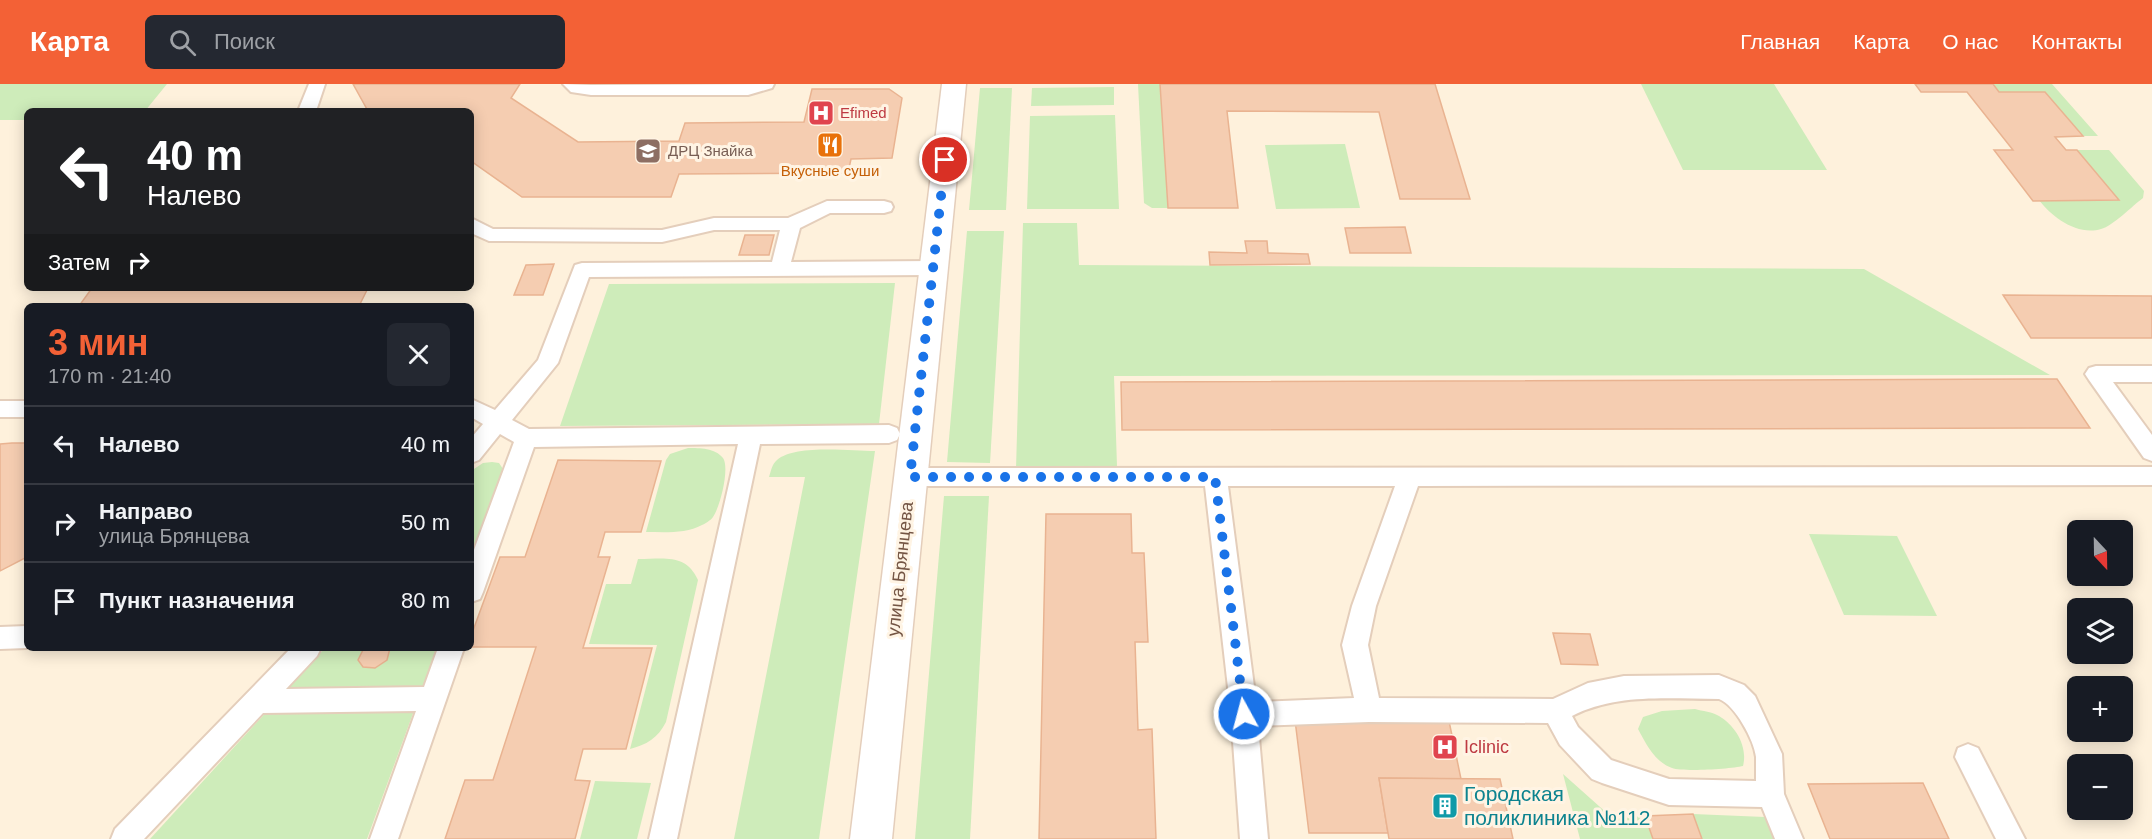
<!DOCTYPE html>
<html lang="ru">
<head>
<meta charset="utf-8">
<style>
	body { margin:0; font-family:Helvetica,sans-serif; background:#242831; color:#f1f3f6; height:100vh; display:flex; flex-direction:column; font-size:22px; white-space:nowrap }
	* { box-sizing:border-box; margin:0 }
	p { font-size:20px; color:#9ea1a6 }
	.icon { flex:none; width:33px; height:33px; fill:none; stroke:currentColor; stroke-width:2; stroke-linecap:round; stroke-linejoin:round }
	.map { position:relative; flex:1; overflow:hidden }
	.sheet { position:absolute; left:24px; top:219px; width:450px; height:348px; display:flex; flex-direction:column; background:#171b24; border-radius:9px; box-shadow:0 3px 15px #0003 }
	.sheet>* { flex:none }
	.hud { position:absolute; left:24px; top:24px; width:450px; height:183px; border-radius:9px; box-shadow:0 3px 15px #0003; background:#202124; color:#fff; overflow:hidden }
	.needle { width:39px; rotate:158deg }
	.tools { position:absolute; left:2067px; top:436px; display:grid; gap:12px }
	.tools a { display:grid; place-items:center; width:66px; height:66px; border-radius:9px; background:#171b24; box-shadow:0 3px 15px #0003; font-size:30px }
	.pin { position:absolute; display:grid; place-items:center; width:51px; height:51px; color:#fff; margin:-26px; border:3px solid #fff; border-radius:50%; box-shadow:0 2px 6px #0007 }
	.me { position:absolute; width:66px; margin:-33px; rotate:353deg; stroke-linejoin:round; filter:drop-shadow(0 0 4px #0008) }
	.turn { display:flex; align-items:center; gap:21px; height:126px; padding:0 24px; font-size:27px }
	.turn .icon { width:78px; height:78px; stroke-width:2.5 }
	.turn b { display:block; font-size:42px; line-height:51px }
	.then { display:flex; align-items:center; height:57px; padding:0 24px; background:#0003; gap:12px; font-size:22px }
	.round { display:grid; place-items:center; flex:none; width:63px; height:63px; border-radius:9px; background:#242831 }
	.overview { display:flex; align-items:center; justify-content:space-between; height:102px; padding:0 24px }
	h1 { font-size:36px; font-weight:600; line-height:45px; color:#f36136 }
	ul { padding:0; list-style:none }
	li { display:flex; align-items:center; gap:18px; height:78px; padding:0 24px; border-top:2px solid #363941 }
	li div { flex:1 }
	li b { display:block; font-size:22px }
	li em { font-style:normal }
	header { display:flex; align-items:center; gap:36px; box-sizing:border-box; height:84px; padding:0 30px; background:#f36136; color:#fff }
	header strong { font-size:28px }
	nav { display:flex; gap:33px; margin-inline-start:auto; font-size:21px }
	.search { width:420px; height:54px; background:#242831; display:flex; align-items:center; gap:15px; box-sizing:border-box; padding:0 21px; border-radius:9px; color:#9ea1a6; font-size:22px }
	.map>svg:first-child { display:block }
	.green { fill:#ceecba }
	.building { fill:#f5cdb1; stroke:#e9b391; stroke-width:1.5 }
	.lines { fill:none; stroke-linecap:round; stroke-linejoin:round }
	.lane-casing { stroke:#e4cebb; stroke-width:4 }
	.street-casing { stroke:#e4cebb; stroke-width:3 }
	.lane { fill:#fff; fill-rule:evenodd }
	.street { fill:#fff; fill-rule:evenodd }
	.route { stroke:#1a73e8; stroke-width:10; stroke-dasharray:0 18 }
	.labels { text-anchor:middle; stroke-width:6; stroke-linejoin:round; paint-order:stroke }
	.far-health-label { font-size:15px; fill:#be3a42; stroke:#fff4e4; text-anchor:start }
	.far-education-label { font-size:15px; fill:#785e54; stroke:#fff4e4; text-anchor:start }
	.far-food-label { font-size:15px; fill:#c56008; stroke:#fff4e4 }
	.street-label { font-size:18px; fill:#745544; stroke:#fff4e4 }
	.health-label { font-size:18px; fill:#be3a42; stroke:#fff4e4; text-anchor:start }
	.near-culture-label { font-size:21px; fill:#0d838f; stroke:#fff4e4; text-anchor:start }
</style>
</head>
<body>
<header>
<strong>Карта</strong>
<div class="search"><svg class="icon" aria-label="search" viewBox="0 0 24 24"><circle cx="10" cy="10" r="6"/><path d="M15 15l6 6"/></svg>Поиск</div>
<nav><a>Главная</a><a>Карта</a><a>О нас</a><a>Контакты</a></nav>
</header>
<div class="map">
<svg width="2152" height="755" viewBox="0 0 2152 755">
	<rect width="100%" height="100%" fill="#fef1dc"/>
	<g class="green">
		<path d="M 167,0 L 145,27 L 27,27 L 27,36 L 0,36 L 0,0 Z"/>
		<path d="M 1138,0 L 1160,0 L 1168,124 L 1152,124 L 1144,119 Z"/>
		<path d="M 1641,0 L 1774,0 L 1827,86 L 1683,86 Z"/>
		<path d="M 1993,0 L 2052,0 L 2098,52 L 2083,52 L 2045,8 L 1999,8 Z"/>
		<path d="M 1114,3 L 1114,21 L 1031,22 L 1032,4 Z"/>
		<path d="M 980,4 L 1012,4 L 1006,126 L 969,126 Z"/>
		<path d="M 1115,31 L 1119,125 L 1027,125 L 1030,32 Z"/>
		<path d="M 1345,60 L 1360,124 L 1276,125 L 1265,61 Z"/>
		<path d="M 2077,66 L 2109,66 L 2144,107 L 2143,114 C 2132,122 2113,142 2101,145 C 2077,152 2052,133 2039,116 L 2118,116 Z"/>
		<path d="M 1023,139 L 1077,139 L 1079,181 L 1864,185 L 2050,291 L 1114,292 L 1117,382 L 1016,385 Z"/>
		<path d="M 967,147 L 1004,147 L 990,379 L 947,378 Z"/>
		<path d="M 895,199 L 879,340 L 560,342 L 609,200 Z"/>
		<path d="M 688,364 C 700,364 715,364 723,374 C 730,384 720,423 713,433 C 711,436 705,440 702,441 C 686,450 664,448 646,448 L 666,376 L 670,370 Z"/>
		<path d="M 875,367 L 819,755 L 734,755 L 805,393 L 769,393 C 771,387 772,380 777,376 C 795,360 851,367 875,367 Z"/>
		<path d="M 492,378 L 499,379 L 503,385 L 471,472 L 471,387 L 483,379 Z"/>
		<path d="M 944,412 L 989,412 L 970,755 L 915,755 Z"/>
		<path d="M 1809,450 L 1897,452 L 1937,532 L 1844,531 Z"/>
		<path d="M 638,475 C 664,475 686,469 698,496 L 666,638 C 658,654 646,661 630,665 L 657,561 L 589,560 L 606,500 L 631,500 Z"/>
		<path d="M 325,564 L 437,564 L 367,755 L 150,755 Z"/>
		<path d="M 1695,625 C 1702,627 1713,628 1719,632 C 1736,642 1748,663 1743,682 C 1731,685 1683,688 1672,684 C 1655,678 1646,660 1638,645 L 1643,633 L 1662,627 Z"/>
		<path d="M 1563,690 L 1609,731 L 1645,732 L 1653,755 L 1580,755 Z"/>
		<path d="M 595,697 L 651,699 L 637,755 L 580,755 Z"/>
		<path d="M 1693,730 L 1765,733 L 1774,755 L 1702,755 Z"/>
	</g>
	<g class="building">
		<path d="M 353,0 L 520,0 L 511,14 L 578,58 L 679,57 L 685,39 L 804,38 L 812,5 L 889,5 L 902,14 L 892,74 L 851,75 L 848,89 L 679,90 L 671,113 L 522,113 L 471,77 L 471,27 L 368,27 Z"/>
		<path d="M 1160,0 L 1435,0 L 1470,115 L 1400,115 L 1379,28 L 1227,27 L 1238,124 L 1168,124 Z"/>
		<path d="M 1915,0 L 1993,0 L 1999,8 L 2045,8 L 2083,52 L 2055,53 L 2066,66 L 2077,66 L 2119,116 L 2033,117 L 1994,66 L 2013,66 L 1967,8 L 1921,8 Z"/>
		<path d="M 1405,143 L 1411,169 L 1350,169 L 1345,144 Z"/>
		<path d="M 745,151 L 774,151 L 769,171 L 739,171 Z"/>
		<path d="M 1245,157 L 1267,157 L 1268,169 L 1308,170 L 1310,180 L 1210,181 L 1209,168 L 1247,169 Z"/>
		<path d="M 554,180 L 543,211 L 514,211 L 526,181 Z"/>
		<path d="M 92,204 L 368,204 L 359,222 L 79,222 Z"/>
		<path d="M 2003,211 L 2152,212 L 2152,254 L 2031,254 Z"/>
		<path d="M 2057,295 L 2090,344 L 1122,346 L 1121,298 Z"/>
		<path d="M 12,359 L 27,359 L 27,473 L 0,487 L 0,360 Z"/>
		<path d="M 558,376 L 661,377 L 641,448 L 605,448 L 598,473 L 610,473 L 583,564 L 652,564 L 626,665 L 583,665 L 575,696 L 590,697 L 575,755 L 445,755 L 465,696 L 493,696 L 536,563 L 471,563 L 471,552 L 500,473 L 525,473 Z"/>
		<path d="M 1046,430 L 1131,430 L 1132,469 L 1144,469 L 1148,558 L 1135,558 L 1138,646 L 1152,645 L 1156,755 L 1039,755 Z"/>
		<path d="M 1553,549 L 1590,550 L 1598,581 L 1561,580 Z"/>
		<path d="M 390,564 L 387,576 L 375,584 L 363,583 L 358,576 L 364,564 Z"/>
		<path d="M 1295,636 L 1449,637 L 1461,695 L 1379,694 L 1388,749 L 1309,749 Z"/>
		<path d="M 1379,694 L 1500,695 L 1513,755 L 1389,755 Z"/>
		<path d="M 1923,699 L 1949,755 L 1830,755 L 1808,700 Z"/>
		<path d="M 1693,730 L 1702,755 L 1653,755 L 1645,732 Z"/>
	</g>
	<g class="lines">
		<defs>
			<g id="lane">
				<path d="M 309,0 L 325,0 L 316,27 L 298,27 Z"/>
				<path d="M 563,0 L 591,1 L 774,0 L 772,4 L 748,11 L 591,11 L 571,8 Z"/>
				<path d="M 827,117 L 884,117 L 891,119 L 893,123 L 891,127 L 884,129 L 830,129 L 800,144 L 791,178 L 933,177 L 940,179 L 943,184 L 940,189 L 933,191 L 589,193 L 558,279 L 512,336 L 529,345 L 889,341 L 897,344 L 900,350 L 897,356 L 889,359 L 760,360 L 677,755 L 649,755 L 738,360 L 534,363 L 483,508 L 480,515 L 471,518 L 471,474 L 514,358 L 500,350 L 479,376 L 471,379 L 471,354 L 483,340 L 471,333 L 471,315 L 495,326 L 538,276 L 575,181 L 582,179 L 772,178 L 780,146 L 714,146 L 662,158 L 489,157 L 471,149 L 471,134 L 493,145 L 662,146 L 714,134 L 788,134 Z"/>
				<path d="M 2096,282 L 2152,282 L 2152,298 L 2113,298 L 2152,351 L 2152,377 L 2144,374 L 2089,296 L 2085,290 L 2089,284 Z"/>
				<rect x="0" y="317" width="27" height="16"/>
				<path d="M 2152,383 L 2152,401 L 1418,402 L 1376,522 L 1368,561 L 1379,614 L 1553,615 L 1588,599 L 1624,592 L 1719,591 L 1744,601 L 1755,612 L 1782,670 L 1784,710 L 1803,755 L 1775,755 L 1762,723 L 1669,721 L 1602,699 L 1592,695 L 1560,661 L 1548,639 L 1369,638 L 1258,642 L 1268,755 L 1240,755 L 1231,630 L 1205,402 L 910,402 L 902,399 L 899,393 L 902,387 L 910,384 ZM 1228,402 L 1395,402 L 1352,522 L 1342,561 L 1354,614 L 1256,618 ZM 1719,615 C 1735,621 1754,656 1756,673 C 1756,681 1756,689 1756,697 L 1669,695 L 1611,676 L 1578,643 L 1572,632 C 1617,609 1669,615 1719,615 Z"/>
				<path d="M 27,542 L 27,564 L 0,565 L 0,543 Z"/>
				<path d="M 291,564 L 321,564 L 317,572 L 286,605 L 424,603 L 438,564 L 464,564 L 398,755 L 370,755 L 416,627 L 263,629 L 144,755 L 111,755 L 115,745 Z"/>
				<path d="M 1968,660 L 1978,664 L 2025,755 L 1996,755 L 1955,673 L 1958,664 Z"/>
			</g>
			<path id="street" d="M 942,0 L 966,0 L 892,755 L 850,755 Z"/>
		</defs>
		<use href="#lane" class="lane-casing"/>
		<use href="#street" class="street-casing"/>
		<use href="#lane" class="lane"/>
		<use href="#street" class="street"/>
	</g>
	<g class="lines">
		<path class="route" d="M 945,76 L 910,393 L 1215,393 L 1244,630"/>
	</g>
	<defs>
		<symbol id="hospital-square" viewBox="-11 -11 22 22"><rect x="-9" y="-9" width="18" height="18" rx="4" fill="#e0444e" stroke="#fff4e4"/><path d="M-5-5h3v3.5h4V-5h3V5h-3V1.5h-4V5h-3Z" fill="#fff"/></symbol>
		<symbol id="restaurant-square" viewBox="-11 -11 22 22"><rect x="-9" y="-9" width="18" height="18" rx="4" fill="#e8710a" stroke="#fff4e4"/><path d="M-5-6h1v4h1v-4h1v4h1v-4h1v5L-1.5 .5V6h-2V.5L-5-1ZM5-6V6H3V1.5H1.5Q1.5-4 5-6Z" fill="#fff"/></symbol>
		<symbol id="school-square" viewBox="-11 -11 22 22"><rect x="-9" y="-9" width="18" height="18" rx="4" fill="#8d6e63" stroke="#fff4e4"/><path d="M0-5L7-2L0 1L-7-2ZM-4 1L0 2.5L4 1V4Q0 6-4 4Z" fill="#fff"/></symbol>
		<symbol id="building-square" viewBox="-11 -11 22 22"><rect x="-9" y="-9" width="18" height="18" rx="4" fill="#0f9aa8" stroke="#fff4e4"/><path d="M-4-6H4V6H1V3H-1V6H-4ZM-2.5-4.3h1.7v1.8h-1.7ZM.8-4.3h1.7v1.8H.8ZM-2.5-1h1.7V.8h-1.7ZM.8-1h1.7V.8H.8Z" fill="#fff"/></symbol>
	</defs>
	<g fill-rule="evenodd">
		<use href="#hospital-square" x="806" y="14" width="30" height="30"/>
		<use href="#restaurant-square" x="815" y="46" width="30" height="30"/>
		<use href="#school-square" x="633" y="52" width="30" height="30"/>
		<use href="#hospital-square" x="1430" y="648" width="30" height="30"/>
		<use href="#building-square" x="1430" y="707" width="30" height="30"/>
	</g>
	<g class="labels">
		<g class="far-health-label">
			<text x="840" y="34">Efimed</text>
		</g>
		<g class="far-education-label">
			<text x="668" y="72">ДРЦ Знайка</text>
		</g>
		<g class="far-food-label">
			<text x="830" y="92">Вкусные суши</text>
		</g>
		<g class="street-label">
			<text transform="translate(900 485) rotate(-84)" y="6">улица Брянцева</text>
		</g>
		<g class="health-label">
			<text x="1464" y="669">Iclinic</text>
		</g>
		<g class="near-culture-label">
			<text x="1464" y="717">Городская<tspan x="1464" dy="24">поликлиника №112</tspan></text>
		</g>
	</g>
</svg>
<div class="tools">
<a><svg class="needle" viewBox="-14 -14 28 28"><path d="M0-13l5 13h-10z" fill="#e53935"/><path d="M0 13l5-13h-10z" fill="#9ea1a6"/></svg></a>
<a><svg class="icon" aria-label="layers" viewBox="0 0 24 24"><path d="M12 4l9 5-9 5-9-5zM3 14l9 5 9-5"/></svg></a>
<a>+</a>
<a>−</a>
</div>
<div class="pin" style="left:945px;top:76px;background:#d93025"><svg class="icon" aria-label="arrive" viewBox="0 0 24 24"><path d="M6 21V4h12l-3 4 3 4H6"/></svg></div>
<svg class="me" style="left:1244px;top:630px" viewBox="-20 -20 40 40"><circle r="17" fill="#1a73e8" stroke="#fff" stroke-width="3"/><path d="M0-11L8 9 0 5-8 9z" fill="#fff"/></svg>
<div class="hud">
<div class="turn"><svg class="icon" aria-label="left" viewBox="0 0 24 24"><path d="M17 20v-9H6M10 6l-5 5 5 5"/></svg><div><b>40 m</b>Налево</div></div>
<div class="then">Затем<svg class="icon" aria-label="right" viewBox="0 0 24 24"><path d="M7 20v-9h11M14 6l5 5-5 5"/></svg></div>
</div>
<section class="sheet">
<div class="overview"><div><h1>3 мин</h1><p>170 m · 21:40</p></div><a class="round"><svg class="icon" aria-label="close" viewBox="0 0 24 24"><path d="M6 6l12 12M18 6L6 18"/></svg></a></div>
<ul>
<li><svg class="icon" aria-label="left" viewBox="0 0 24 24"><path d="M17 20v-9H6M10 6l-5 5 5 5"/></svg><div><b>Налево</b></div><em>40 m</em></li>
<li><svg class="icon" aria-label="right" viewBox="0 0 24 24"><path d="M7 20v-9h11M14 6l5 5-5 5"/></svg><div><b>Направо</b><p>улица Брянцева</p></div><em>50 m</em></li>
<li><svg class="icon" aria-label="arrive" viewBox="0 0 24 24"><path d="M6 21V4h12l-3 4 3 4H6"/></svg><div><b>Пункт назначения</b></div><em>80 m</em></li>
</ul>
</section>
</div>
</body>
</html>
